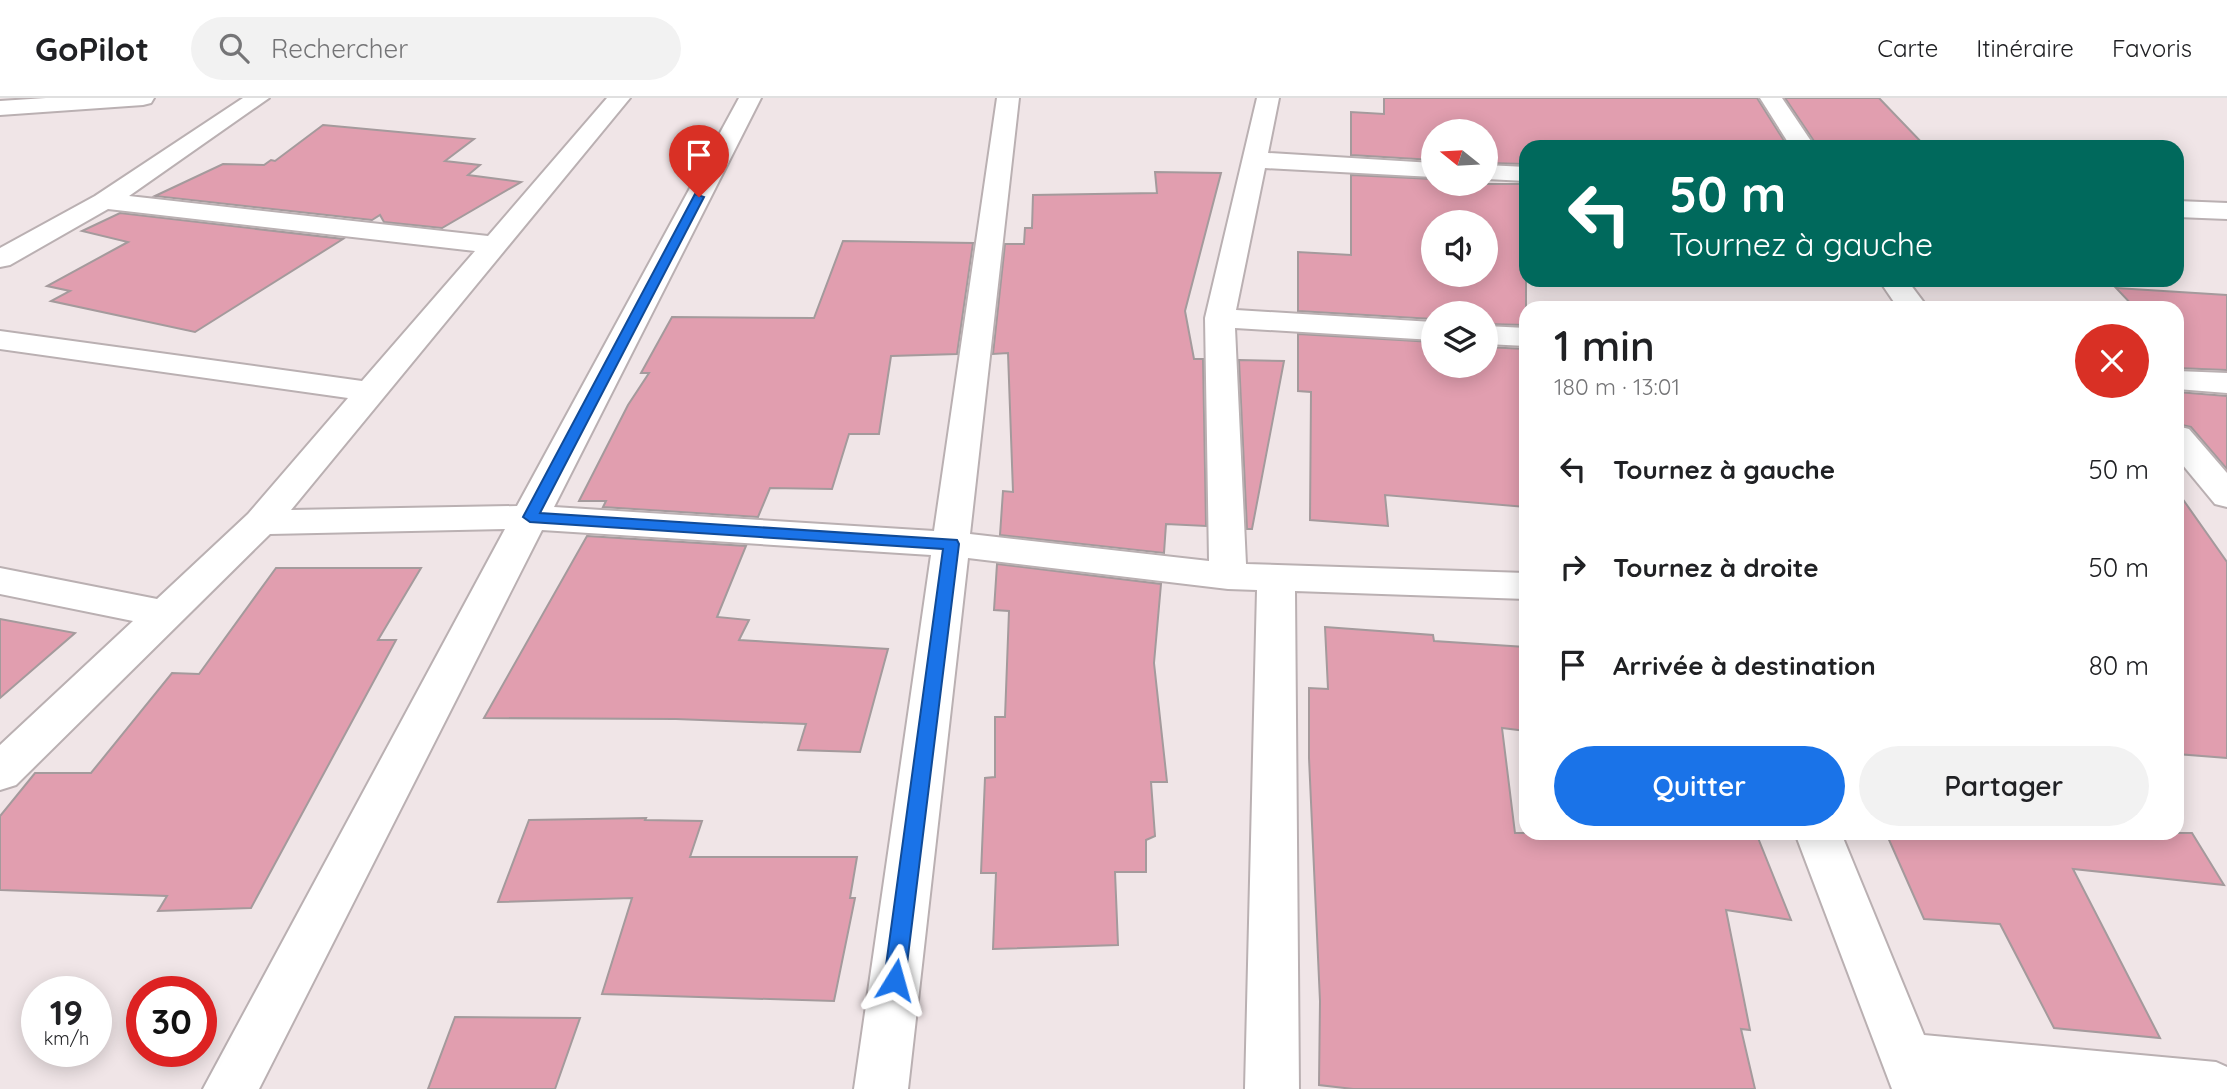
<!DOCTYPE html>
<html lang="fr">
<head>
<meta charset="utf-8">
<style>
	body { margin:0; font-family:Quicksand,sans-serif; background:#f2f2f2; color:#202124; height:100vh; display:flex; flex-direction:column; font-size:26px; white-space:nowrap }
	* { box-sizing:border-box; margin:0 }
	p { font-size:23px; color:#757577 }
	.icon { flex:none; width:38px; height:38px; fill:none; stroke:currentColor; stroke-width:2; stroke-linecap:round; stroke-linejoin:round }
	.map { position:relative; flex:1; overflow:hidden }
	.side { position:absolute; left:1519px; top:203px; width:665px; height:539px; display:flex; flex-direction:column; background:#fff; border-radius:21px; box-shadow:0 4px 18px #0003 }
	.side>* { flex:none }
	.hud { position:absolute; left:1519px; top:42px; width:665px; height:147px; border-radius:21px; box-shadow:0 4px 18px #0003; background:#00695c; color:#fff; overflow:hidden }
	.needle { width:46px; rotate:288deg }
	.tools { position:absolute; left:1421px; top:21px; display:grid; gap:14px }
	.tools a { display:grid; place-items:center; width:77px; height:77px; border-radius:50%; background:#fff; box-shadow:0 4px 18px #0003; font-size:35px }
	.speed { position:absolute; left:21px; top:878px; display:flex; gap:14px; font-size:35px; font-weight:700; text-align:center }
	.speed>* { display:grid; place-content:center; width:91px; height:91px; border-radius:50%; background:#fff; box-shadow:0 4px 18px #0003; line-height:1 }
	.speed small { font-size:18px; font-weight:400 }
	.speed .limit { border:10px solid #d22; background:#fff; color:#111 }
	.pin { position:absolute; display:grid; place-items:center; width:60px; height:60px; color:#fff; margin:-72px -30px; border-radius:50% 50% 50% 0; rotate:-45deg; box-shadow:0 0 7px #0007 }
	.pin .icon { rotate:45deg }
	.me { position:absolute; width:77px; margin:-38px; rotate:8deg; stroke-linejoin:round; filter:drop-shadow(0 0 5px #0008) }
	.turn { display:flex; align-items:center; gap:24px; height:147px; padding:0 35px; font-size:32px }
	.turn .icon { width:91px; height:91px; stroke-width:2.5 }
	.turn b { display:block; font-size:49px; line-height:60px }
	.round { display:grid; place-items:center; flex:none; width:74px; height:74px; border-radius:37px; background:#f2f2f2 }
	.overview { display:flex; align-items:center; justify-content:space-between; height:119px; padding:0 35px }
	h1 { font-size:42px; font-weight:600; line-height:52px }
	.action { display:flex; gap:14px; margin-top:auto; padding:14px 35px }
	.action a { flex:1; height:80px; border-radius:42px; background:#1a73e8; color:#fff; font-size:28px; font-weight:600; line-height:80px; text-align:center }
	.action a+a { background:#f2f2f2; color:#202124 }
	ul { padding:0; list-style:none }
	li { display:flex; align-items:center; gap:21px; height:98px; padding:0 35px }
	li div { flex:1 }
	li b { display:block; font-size:26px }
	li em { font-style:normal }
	header { display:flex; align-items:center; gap:42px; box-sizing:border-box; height:98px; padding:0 35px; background:#fff; border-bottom:2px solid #e0e0e0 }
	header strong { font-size:33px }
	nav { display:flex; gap:38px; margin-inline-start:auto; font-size:24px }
	.search { width:490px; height:63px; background:#f2f2f2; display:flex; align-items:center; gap:18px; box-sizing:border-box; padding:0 24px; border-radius:38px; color:#757577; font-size:26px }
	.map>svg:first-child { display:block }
	.building { fill:#e19eaf; stroke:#a49a9c; stroke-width:2; fill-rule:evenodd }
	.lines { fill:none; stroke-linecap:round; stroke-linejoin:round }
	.minor-casing { stroke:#bab0b2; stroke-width:4 }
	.minor { fill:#fff; fill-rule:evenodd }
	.route { fill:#1a73e8; stroke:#114b97; stroke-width:2 }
</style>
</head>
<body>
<header>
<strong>GoPilot</strong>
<div class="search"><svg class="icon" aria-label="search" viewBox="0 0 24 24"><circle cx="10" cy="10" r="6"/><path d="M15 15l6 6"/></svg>Rechercher</div>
<nav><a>Carte</a><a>Itinéraire</a><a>Favoris</a></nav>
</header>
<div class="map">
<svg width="2227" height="991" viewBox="0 0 2227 991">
	<rect width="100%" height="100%" fill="#f0e5e7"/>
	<g class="building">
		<path d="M 1384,0 L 1757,0 L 1788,49 L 1526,49 L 1526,66 L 1486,65 L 1486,33 L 1433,33 L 1433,62 L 1351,57 L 1351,14 L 1384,16 Z"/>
		<path d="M 1785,0 L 1879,0 L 1926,49 L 1818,49 Z"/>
		<path d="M 323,27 L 474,41 L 445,63 L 480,67 L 468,77 L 521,84 L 442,130 L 384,124 L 380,117 L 372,122 L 155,98 L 223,66 L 264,67 L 271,62 L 275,63 Z"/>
		<path d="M 1155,74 L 1221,75 L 1185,213 L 1194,261 L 1203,261 L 1206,428 L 1166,426 L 1164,455 L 1000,437 L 1003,393 L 1013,394 L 1008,255 L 993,256 L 1005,146 L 1024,146 L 1025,130 L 1032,130 L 1033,97 L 1157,95 Z"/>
		<path d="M 1351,77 L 1433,81 L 1433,86 L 1526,86 L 1526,227 L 1486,226 L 1486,215 L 1433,215 L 1433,221 L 1298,213 L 1298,154 L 1351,157 ZM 1433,124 L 1486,124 L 1486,177 L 1433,177 Z"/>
		<path d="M 120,115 L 343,141 L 195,234 L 51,203 L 70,193 L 47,188 L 128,144 L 82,133 Z"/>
		<path d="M 843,143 L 973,145 L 957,256 L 891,258 L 879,336 L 849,336 L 832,391 L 770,390 L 758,419 L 603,409 L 606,403 L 579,403 L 628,307 L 649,275 L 641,275 L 672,219 L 814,220 Z"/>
		<path d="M 2116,190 L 2227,197 L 2227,272 L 2177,270 L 2177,210 L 2135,210 Z"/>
		<path d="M 1298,236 L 1433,244 L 1433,268 L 1486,268 L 1486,249 L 1526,251 L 1526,409 L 1385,397 L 1388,428 L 1310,422 L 1311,294 L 1298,293 Z"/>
		<path d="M 1239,262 L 1284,263 L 1252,431 L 1247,431 Z"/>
		<path d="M 2177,294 L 2227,298 L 2227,371 L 2191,329 L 2177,326 Z"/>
		<path d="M 2177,393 L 2227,464 L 2227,660 L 2177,656 Z"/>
		<path d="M 587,438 L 746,448 L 717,519 L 749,522 L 739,542 L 888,551 L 860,654 L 798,652 L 806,626 L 676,621 L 484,620 Z"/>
		<path d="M 997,466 L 1161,486 L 1154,565 L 1167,684 L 1151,684 L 1155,738 L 1146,742 L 1146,774 L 1115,774 L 1118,847 L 993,851 L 996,775 L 981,775 L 985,680 L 995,679 L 995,619 L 1005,619 L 1009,513 L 994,512 Z"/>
		<path d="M 276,470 L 421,470 L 378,542 L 396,542 L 251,810 L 158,813 L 167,798 L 0,792 L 0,718 L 35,675 L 91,675 L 172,575 L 199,576 Z"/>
		<path d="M 0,521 L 75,535 L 0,600 Z"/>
		<path d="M 1325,529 L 1433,537 L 1434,543 L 1526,549 L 1526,633 L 1502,630 L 1515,735 L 1756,735 L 1791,822 L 1726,812 L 1750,932 L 1741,931 L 1755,991 L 1353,991 L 1319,987 L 1320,903 L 1309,660 L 1309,590 L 1328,591 Z"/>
		<path d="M 646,720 L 645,722 L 702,723 L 690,759 L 857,759 L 850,800 L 855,800 L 834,903 L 602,896 L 632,800 L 498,804 L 529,722 Z"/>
		<path d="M 1886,735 L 2192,735 L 2224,787 L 2073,771 L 2160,940 L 2054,930 L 2000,826 L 1924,821 Z"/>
		<path d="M 455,919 L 580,920 L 555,991 L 428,991 Z"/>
	</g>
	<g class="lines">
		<defs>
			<g id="minor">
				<path d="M 46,0 L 154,0 L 151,5 L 143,7 L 0,17 L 0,3 Z"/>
				<path d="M 243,0 L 269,0 L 129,98 L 488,138 L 607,0 L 630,0 L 291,412 L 517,408 L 739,0 L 761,0 L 554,409 L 934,433 L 997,0 L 1019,0 L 970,436 L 1209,463 L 1205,220 L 1257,0 L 1279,0 L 1268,55 L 1433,65 L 1433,79 L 1265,70 L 1236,212 L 1433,224 L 1433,242 L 1235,230 L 1246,466 L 1526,475 L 1526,501 L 1295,493 L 1299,991 L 1245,991 L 1257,492 L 1228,491 L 968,460 L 908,991 L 854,991 L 931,457 L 542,432 L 259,991 L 203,991 L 505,431 L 270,436 L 16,687 L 0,692 L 0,647 L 133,523 L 0,496 L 0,470 L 157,501 L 248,416 L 348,300 L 0,251 L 0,233 L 362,283 L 475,153 L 108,111 L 10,167 L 0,169 L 0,150 L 95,98 Z"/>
				<path d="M 1760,0 L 1782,0 L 1815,49 L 1791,49 Z"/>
				<path d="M 1486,67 L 1526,69 L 1526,83 L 1486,81 Z"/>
				<path d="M 2177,103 L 2227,105 L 2227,121 L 2177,119 Z"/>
				<path d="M 1879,182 L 1907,182 L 1928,210 L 1898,210 Z"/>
				<path d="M 1486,228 L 1526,230 L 1526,248 L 1486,246 Z"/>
				<path d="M 2177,273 L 2227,275 L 2227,295 L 2177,291 Z"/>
				<path d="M 2177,328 L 2189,331 L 2227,375 L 2227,409 L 2215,406 L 2177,360 Z"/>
				<path d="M 1795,735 L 1841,735 L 1924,937 L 2216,964 L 2227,969 L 2227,991 L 1892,991 Z"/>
			</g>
		</defs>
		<use href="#minor" class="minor-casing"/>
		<use href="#minor" class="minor"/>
	</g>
	<path class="route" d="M 695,96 L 704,99 L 540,415 L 957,442 L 959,446 L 905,882 L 902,889 L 895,892 L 887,889 L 884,882 L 943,451 L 530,424 L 523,419 Z"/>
</svg>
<div class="tools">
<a><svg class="needle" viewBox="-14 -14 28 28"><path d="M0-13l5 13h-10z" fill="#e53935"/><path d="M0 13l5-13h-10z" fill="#757577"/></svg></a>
<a><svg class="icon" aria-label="sound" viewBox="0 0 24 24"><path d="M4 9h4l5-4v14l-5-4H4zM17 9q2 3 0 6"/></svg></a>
<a><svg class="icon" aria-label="layers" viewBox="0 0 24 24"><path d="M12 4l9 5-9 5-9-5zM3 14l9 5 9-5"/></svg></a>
</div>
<div class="speed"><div>19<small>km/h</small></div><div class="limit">30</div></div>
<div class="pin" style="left:699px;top:99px;background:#d93025"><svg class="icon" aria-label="arrive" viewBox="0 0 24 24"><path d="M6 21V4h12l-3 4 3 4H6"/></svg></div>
<svg class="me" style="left:895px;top:882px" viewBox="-20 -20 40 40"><path d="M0-17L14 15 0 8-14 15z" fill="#1a73e8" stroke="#fff" stroke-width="4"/></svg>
<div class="hud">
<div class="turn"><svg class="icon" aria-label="left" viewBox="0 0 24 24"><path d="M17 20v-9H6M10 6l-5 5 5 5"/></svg><div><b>50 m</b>Tournez à gauche</div></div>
</div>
<section class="side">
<div class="overview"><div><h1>1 min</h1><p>180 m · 13:01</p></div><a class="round" style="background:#d93025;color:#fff"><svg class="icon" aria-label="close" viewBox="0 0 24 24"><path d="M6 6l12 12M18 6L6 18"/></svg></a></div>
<ul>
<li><svg class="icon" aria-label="left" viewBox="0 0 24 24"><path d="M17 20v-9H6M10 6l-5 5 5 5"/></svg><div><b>Tournez à gauche</b></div><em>50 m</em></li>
<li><svg class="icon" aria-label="right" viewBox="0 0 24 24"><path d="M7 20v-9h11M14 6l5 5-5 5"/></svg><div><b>Tournez à droite</b></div><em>50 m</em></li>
<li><svg class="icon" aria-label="arrive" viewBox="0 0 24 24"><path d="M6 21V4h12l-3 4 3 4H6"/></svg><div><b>Arrivée à destination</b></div><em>80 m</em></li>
</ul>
<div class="action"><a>Quitter</a><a>Partager</a></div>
</section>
</div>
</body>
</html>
